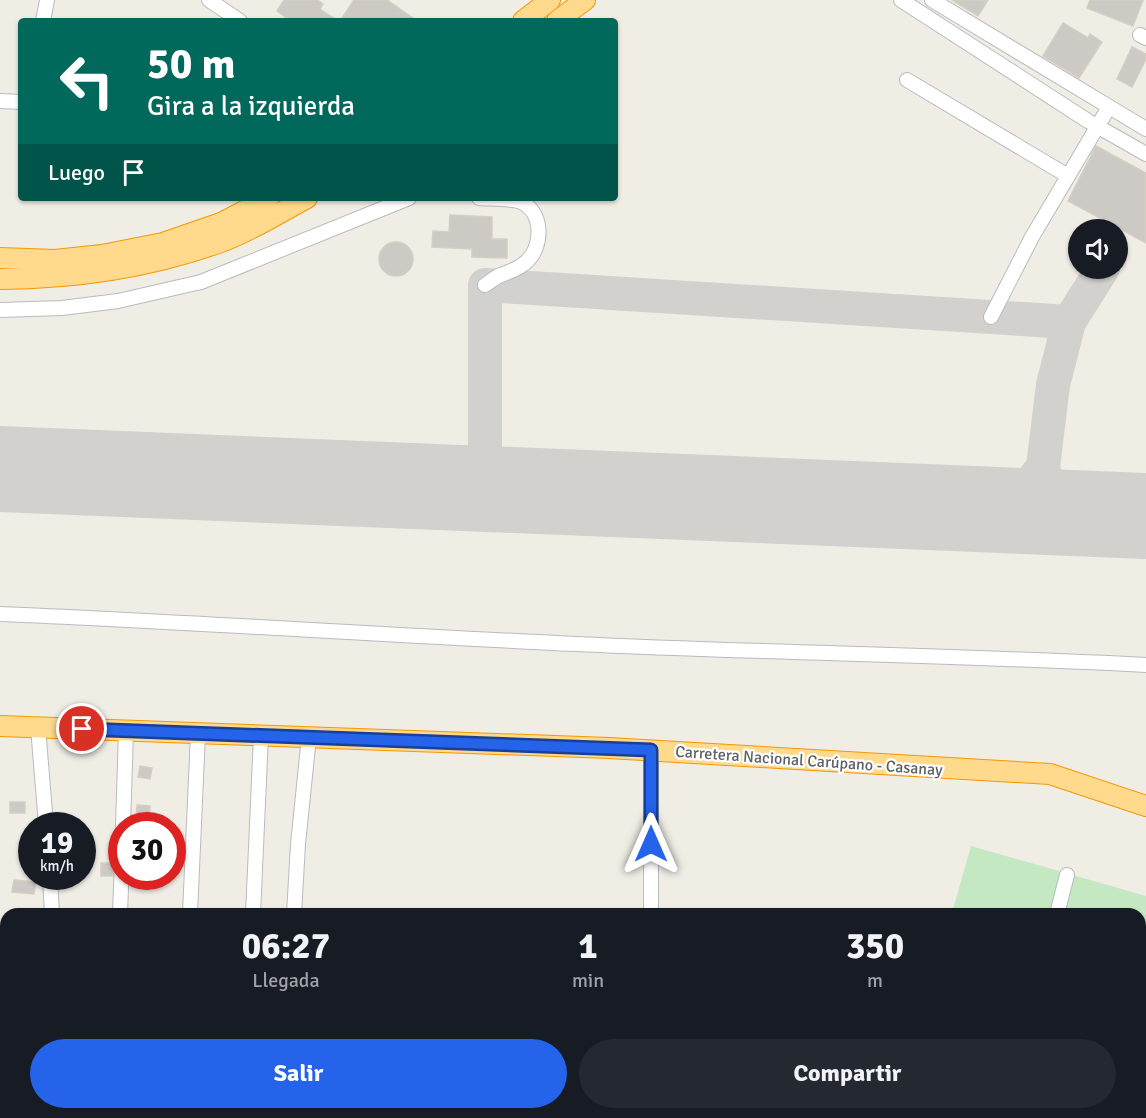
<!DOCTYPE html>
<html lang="es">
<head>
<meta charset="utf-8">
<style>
	body { margin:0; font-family:Signika,sans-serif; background:#242831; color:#f1f3f6; height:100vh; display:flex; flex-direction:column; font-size:22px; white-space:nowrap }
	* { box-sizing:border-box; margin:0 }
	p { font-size:20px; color:#9ea1a6 }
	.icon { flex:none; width:33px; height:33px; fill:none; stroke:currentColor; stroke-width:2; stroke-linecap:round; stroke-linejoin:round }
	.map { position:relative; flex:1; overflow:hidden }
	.details { position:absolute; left:0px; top:908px; width:1146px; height:212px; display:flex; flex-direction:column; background:#171b24; border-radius:18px 18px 0 0; box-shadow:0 2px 4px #0004 }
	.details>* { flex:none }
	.hud { position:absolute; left:18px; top:18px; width:600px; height:183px; border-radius:6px; box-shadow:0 2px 4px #0004; background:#00695c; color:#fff; overflow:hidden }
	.tools { position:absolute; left:1068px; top:219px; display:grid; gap:12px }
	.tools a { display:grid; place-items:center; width:60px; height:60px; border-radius:50%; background:#171b24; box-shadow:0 2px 4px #0004; font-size:30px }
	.speed { position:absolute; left:18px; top:812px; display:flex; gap:12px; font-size:30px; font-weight:700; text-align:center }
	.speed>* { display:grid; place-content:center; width:78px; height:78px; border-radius:50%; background:#171b24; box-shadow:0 2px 4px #0004; line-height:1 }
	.speed small { font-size:15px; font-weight:400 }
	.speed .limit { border:9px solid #d22; background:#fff; color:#111 }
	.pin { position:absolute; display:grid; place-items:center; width:51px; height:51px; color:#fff; margin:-26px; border:3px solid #fff; border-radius:50%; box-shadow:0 2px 6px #0007 }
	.me { position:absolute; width:66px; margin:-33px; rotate:0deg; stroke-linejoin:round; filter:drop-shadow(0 0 4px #0008) }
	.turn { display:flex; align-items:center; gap:21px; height:126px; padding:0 30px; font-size:27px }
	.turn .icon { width:78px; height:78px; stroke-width:2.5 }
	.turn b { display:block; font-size:42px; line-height:51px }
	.then { display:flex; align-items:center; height:57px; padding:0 30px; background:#0003; gap:12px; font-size:22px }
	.eta { display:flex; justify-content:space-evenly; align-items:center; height:102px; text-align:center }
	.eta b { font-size:36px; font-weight:700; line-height:42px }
	.cta { display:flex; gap:12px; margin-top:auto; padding:12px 30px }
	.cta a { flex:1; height:69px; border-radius:36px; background:#2563eb; color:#fff; font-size:24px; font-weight:700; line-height:69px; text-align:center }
	.cta a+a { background:#242831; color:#f1f3f6 }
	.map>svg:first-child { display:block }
	.green { fill:#c4e8c1 }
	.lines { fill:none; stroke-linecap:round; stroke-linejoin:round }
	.taxiway { stroke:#d2d1ce; stroke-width:34 }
	.runway { stroke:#d2d1ce; stroke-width:86 }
	.building { fill:#cdc9c4; stroke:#d5cec3; stroke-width:1.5 }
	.minor-casing { stroke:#b8bbbf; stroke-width:16 }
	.highway-casing { stroke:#f59700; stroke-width:22 }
	.minor { stroke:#fff; stroke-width:14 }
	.highway { stroke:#ffda8d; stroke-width:20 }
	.route-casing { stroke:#184099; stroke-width:15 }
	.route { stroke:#2563eb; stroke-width:10 }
	.labels { text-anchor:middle; stroke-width:4.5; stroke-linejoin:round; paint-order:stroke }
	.street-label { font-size:16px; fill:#5d6266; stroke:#fff }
</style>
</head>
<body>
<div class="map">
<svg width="1146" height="1118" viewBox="0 0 1146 1118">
	<rect width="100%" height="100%" fill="#f0ede5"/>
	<path class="green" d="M 971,846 L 1146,896 L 1146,1118 L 894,1118 L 896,1113 L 1140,1113 L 1140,914 L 952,913 Z"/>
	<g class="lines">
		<g class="taxiway">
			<path d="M 1043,467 L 1053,385 L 1069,322 L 1103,268"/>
			<path d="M 485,489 L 485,285 L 1069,322"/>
			<path d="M 1001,510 L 1019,498 L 1043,467 C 1048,491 1057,498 1076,513"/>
		</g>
		<path class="runway" d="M 0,469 L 1146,516"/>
	</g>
	<g class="building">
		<path d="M 284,0 L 317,0 L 323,4 L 320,9 L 338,21 L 291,21 L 277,11 Z"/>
		<path d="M 354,0 L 387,0 L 417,21 L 340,21 Z"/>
		<path d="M 952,0 L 988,0 L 978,16 Z"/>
		<path d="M 1090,0 L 1143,0 L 1133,26 L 1087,8 Z"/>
		<path d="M 1063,23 L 1088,38 L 1090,34 L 1102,42 L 1079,78 L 1043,56 Z"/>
		<path d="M 1132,47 L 1146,54 L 1146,59 L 1132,87 L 1117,79 Z"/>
		<path d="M 1096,146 L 1146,173 L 1146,243 L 1068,201 Z"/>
		<path d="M 450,215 L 492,217 L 492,239 L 507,239 L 507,258 L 472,257 L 472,249 L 432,247 L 433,231 L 449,232 Z"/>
		<circle cx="396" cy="259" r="17"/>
		<path d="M 140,766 L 152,768 L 150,779 L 138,777 Z"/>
		<rect x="10" y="802" width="15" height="11"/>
		<path d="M 137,805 L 150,806 L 149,820 L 136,819 Z"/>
		<path d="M 101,863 L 113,863 L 112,876 L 101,876 Z"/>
		<path d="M 14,880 L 36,882 L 34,894 L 12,892 Z"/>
	</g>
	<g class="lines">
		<defs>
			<g id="minor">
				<path d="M 209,0 L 240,21"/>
				<path d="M 901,0 L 1088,121 L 1146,154"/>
				<path d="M 932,0 L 1146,129"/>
				<path d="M 43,21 L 47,0"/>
				<path d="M 1140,35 L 1146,38"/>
				<path d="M 907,80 L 1068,176"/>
				<path d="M 0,101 L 21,102"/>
				<path d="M 479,198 C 490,199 511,198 521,202 C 544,212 543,248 526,262 C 519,269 510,271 501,275 C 495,277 490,282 485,285"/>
				<path d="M 0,310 L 62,308 L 118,301 L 201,282 L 409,198"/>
				<path d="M 991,317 L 1032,237 L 1109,107"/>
				<path d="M 0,614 C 192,622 384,635 576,644 C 766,653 956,655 1146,665"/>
				<path d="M 38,727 L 46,825"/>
				<path d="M 651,750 L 651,914"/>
				<path d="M 123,825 L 126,731"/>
				<path d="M 50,876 L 52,914"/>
				<path d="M 120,914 L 122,860"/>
				<path d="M 190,914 L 198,733"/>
				<path d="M 253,914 L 261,736"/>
				<path d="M 294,914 L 298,844 L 309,737"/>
				<path d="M 1057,914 L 1067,875"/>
				<path d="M 1140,1069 L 1146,1047"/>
				<path d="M 1140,1082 L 1146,1083"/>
				<path d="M 183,1113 L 183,1118"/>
				<path d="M 37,1118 L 38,1113"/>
				<path d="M 113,1118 L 114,1113"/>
				<path d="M 246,1118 L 246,1113"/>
				<path d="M 280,1118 L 281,1113"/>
				<path d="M 648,1118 L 649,1113"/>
				<path d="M 1001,1118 L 1002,1113"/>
				<path d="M 1126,1118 L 1128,1113"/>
			</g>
			<g id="highway">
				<path d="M 523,21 L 550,0"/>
				<path d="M 557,21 L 585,0"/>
				<path d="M 0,258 L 55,260 L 102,255 L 163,243 L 221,223 L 269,198"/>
				<path d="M 0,279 C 77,278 148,268 221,242 C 251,231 279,213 307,198"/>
				<path d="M 0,726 L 609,748 L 1050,774 L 1146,806"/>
			</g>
		</defs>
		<use href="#minor" class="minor-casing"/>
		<use href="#highway" class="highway-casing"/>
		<use href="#minor" class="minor"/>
		<use href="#highway" class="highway"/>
	</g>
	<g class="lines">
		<defs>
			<path id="route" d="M 82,729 L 651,750 L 651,844"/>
		</defs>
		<use href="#route" class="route-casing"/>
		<use href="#route" class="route"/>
	</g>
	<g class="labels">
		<g class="street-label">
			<text transform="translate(809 760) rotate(4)" y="6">Carretera Nacional Carúpano - Casanay</text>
		</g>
	</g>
</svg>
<div class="tools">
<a><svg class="icon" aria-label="sound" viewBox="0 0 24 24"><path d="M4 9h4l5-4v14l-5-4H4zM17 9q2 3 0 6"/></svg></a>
</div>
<div class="speed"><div>19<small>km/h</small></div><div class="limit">30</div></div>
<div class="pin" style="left:82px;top:729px;background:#d93025"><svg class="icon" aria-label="arrive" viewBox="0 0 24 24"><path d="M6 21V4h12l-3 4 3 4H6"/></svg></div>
<svg class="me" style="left:651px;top:844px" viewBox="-20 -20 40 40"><path d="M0-17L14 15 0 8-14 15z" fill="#2563eb" stroke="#fff" stroke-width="4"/></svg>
<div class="hud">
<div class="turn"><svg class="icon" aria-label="left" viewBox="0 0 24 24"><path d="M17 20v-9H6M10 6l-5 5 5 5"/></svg><div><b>50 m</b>Gira a la izquierda</div></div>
<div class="then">Luego<svg class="icon" aria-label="arrive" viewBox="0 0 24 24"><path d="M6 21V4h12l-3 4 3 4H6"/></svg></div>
</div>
<section class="details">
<div class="eta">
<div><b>06:27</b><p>Llegada</p></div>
<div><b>1</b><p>min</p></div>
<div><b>350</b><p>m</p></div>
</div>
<div class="cta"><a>Salir</a><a>Compartir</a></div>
</section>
</div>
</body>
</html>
